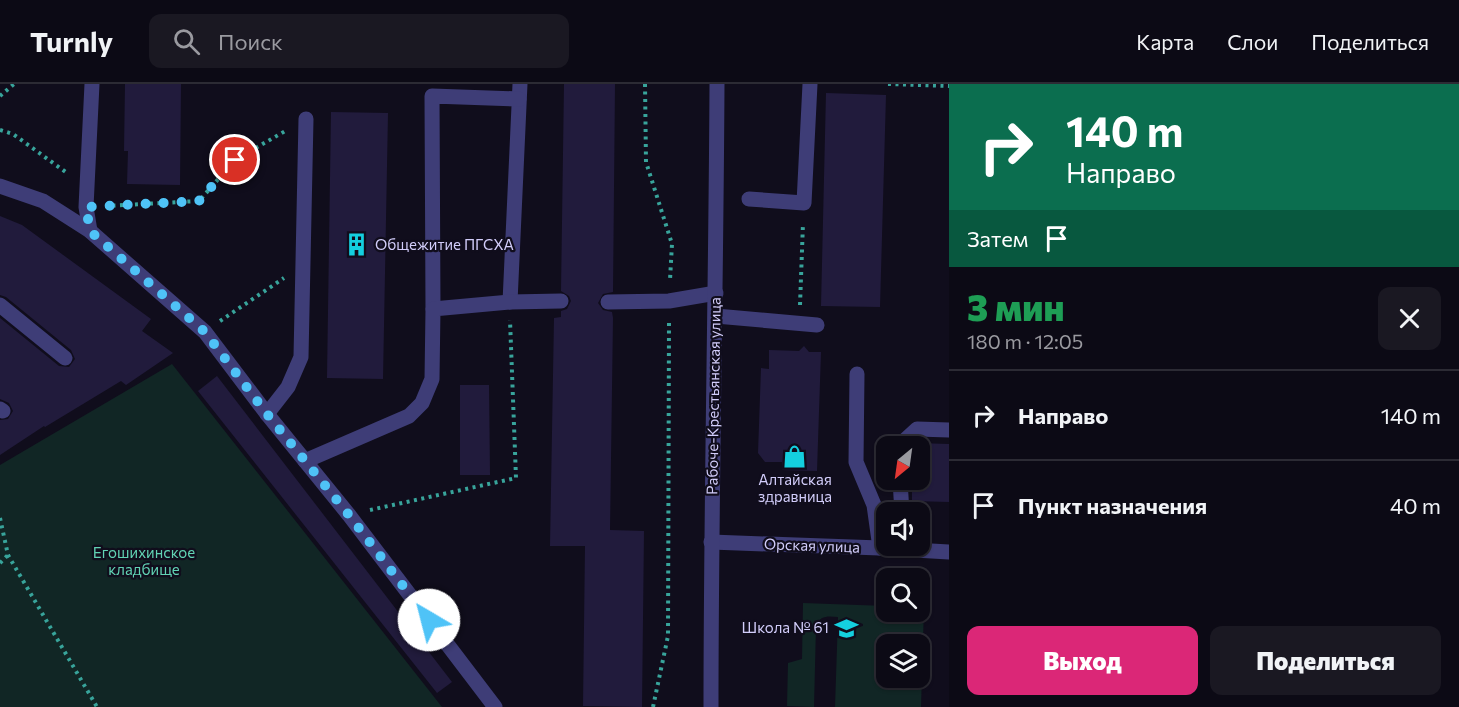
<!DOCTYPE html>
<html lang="ru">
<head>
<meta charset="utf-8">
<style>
	body { margin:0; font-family:Commissioner,sans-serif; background:#1a1822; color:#f1f3f6; height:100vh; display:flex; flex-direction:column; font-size:22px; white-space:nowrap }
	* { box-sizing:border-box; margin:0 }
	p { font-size:20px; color:#9a9aa0 }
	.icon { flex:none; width:33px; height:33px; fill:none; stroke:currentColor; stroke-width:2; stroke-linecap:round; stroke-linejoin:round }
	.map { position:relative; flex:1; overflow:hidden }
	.sheet { display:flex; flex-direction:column; background:#0c0a15; width:510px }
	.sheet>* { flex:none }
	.guide { background:#0b6e4f; color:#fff; overflow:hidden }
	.needle { width:39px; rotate:209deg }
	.fabs { position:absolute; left:876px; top:352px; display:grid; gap:12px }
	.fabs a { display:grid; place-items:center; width:54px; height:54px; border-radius:12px; background:#0c0a15; box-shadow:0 2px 4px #0004,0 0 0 2px #2c2b34; font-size:30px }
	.pin { position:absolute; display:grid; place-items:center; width:51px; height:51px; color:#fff; margin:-26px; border:3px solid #fff; border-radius:50%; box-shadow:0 2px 6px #0007 }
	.me { position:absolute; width:66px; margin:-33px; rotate:323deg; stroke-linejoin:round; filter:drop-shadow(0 0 4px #0008) }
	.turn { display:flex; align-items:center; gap:21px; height:126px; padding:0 18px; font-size:27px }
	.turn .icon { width:78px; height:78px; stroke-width:2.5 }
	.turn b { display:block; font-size:42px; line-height:51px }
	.then { display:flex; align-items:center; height:57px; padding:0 18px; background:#0003; gap:12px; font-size:22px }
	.round { display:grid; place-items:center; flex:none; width:63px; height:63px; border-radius:12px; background:#1a1822 }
	.headline { display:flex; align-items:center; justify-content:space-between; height:102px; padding:0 18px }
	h1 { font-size:36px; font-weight:800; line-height:45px; color:#1e9e55 }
	.cta { display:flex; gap:12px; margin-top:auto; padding:12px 18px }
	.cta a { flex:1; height:69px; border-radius:12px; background:#db2777; color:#fff; font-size:24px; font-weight:800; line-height:69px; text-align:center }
	.cta a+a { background:#1a1822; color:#f1f3f6 }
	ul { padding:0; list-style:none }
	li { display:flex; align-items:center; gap:18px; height:90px; padding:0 18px; border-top:2px solid #2c2b34 }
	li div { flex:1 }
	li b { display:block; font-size:22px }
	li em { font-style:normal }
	header { display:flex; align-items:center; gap:36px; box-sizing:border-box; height:84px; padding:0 30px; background:#0c0a15; border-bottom:2px solid #2c2b34 }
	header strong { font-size:28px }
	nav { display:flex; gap:33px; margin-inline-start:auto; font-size:21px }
	.search { width:420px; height:54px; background:#1a1822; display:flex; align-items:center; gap:15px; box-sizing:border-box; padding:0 21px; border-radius:12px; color:#9a9aa0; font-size:22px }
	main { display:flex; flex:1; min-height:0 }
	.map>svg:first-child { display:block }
	.green { fill:#112625; fill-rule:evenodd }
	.building { fill:#211b3c }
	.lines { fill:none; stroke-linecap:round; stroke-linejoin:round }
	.path { stroke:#38a49b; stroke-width:4; stroke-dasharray:3 4.5; stroke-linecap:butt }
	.lane { stroke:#3e3d77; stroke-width:15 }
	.street { stroke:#3e3d77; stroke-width:15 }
	.route { stroke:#4fc3f7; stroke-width:10; stroke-dasharray:0 18 }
	.labels { text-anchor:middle; stroke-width:4.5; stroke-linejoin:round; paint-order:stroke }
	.poi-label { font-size:15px; fill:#d2cdfa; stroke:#100d1c; text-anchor:start }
	.street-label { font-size:15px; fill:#d2cdfa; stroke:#100d1c }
	.park-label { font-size:15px; fill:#61d3b4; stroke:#100d1c }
</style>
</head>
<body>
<header>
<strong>Turnly</strong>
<div class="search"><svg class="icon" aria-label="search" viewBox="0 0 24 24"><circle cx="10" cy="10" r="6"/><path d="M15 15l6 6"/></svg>Поиск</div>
<nav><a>Карта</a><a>Слои</a><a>Поделиться</a></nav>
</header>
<main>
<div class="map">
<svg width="949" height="623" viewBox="0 0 949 623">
	<rect width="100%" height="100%" fill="#100d1c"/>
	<g class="green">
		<path d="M 172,280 L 442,623 L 0,623 L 0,381 Z"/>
		<path d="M 803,519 L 886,522 L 886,528 L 920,528 L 920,523 L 924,523 L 921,623 L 835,623 L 838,533 C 828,532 820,531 816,542 L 814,623 L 787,622 L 788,579 L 802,575 ZM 886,561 L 920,561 L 920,594 L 886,594 Z"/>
	</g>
	<g class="building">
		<path d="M 125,0 L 181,0 L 180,101 L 127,100 L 128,67 L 124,67 Z"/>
		<path d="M 564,0 L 615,0 L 613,208 L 603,210 L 598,219 L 603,226 L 612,228 L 613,234 L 610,446 L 644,447 L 642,623 L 583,622 L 585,462 L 550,462 L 554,234 L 561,233 L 561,227 L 567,225 L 571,217 L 569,212 L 561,207 Z"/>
		<path d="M 826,9 L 886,11 L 880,223 L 821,222 Z"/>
		<path d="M 331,28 L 388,29 L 383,295 L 327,294 Z"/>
		<path d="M 0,132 L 22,141 L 151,235 L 142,247 L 173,269 L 126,301 L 121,297 L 45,343 L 44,342 L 0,371 L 0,336 L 8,335 L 13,327 L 9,319 L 0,315 L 0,234 L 59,282 L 69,283 L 75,275 L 71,266 L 6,213 L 0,211 Z"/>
		<path d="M 804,262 L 809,268 L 821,268 L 817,387 L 782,386 L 782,378 L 765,378 L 758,369 L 761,284 L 769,285 L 769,266 L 799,267 Z"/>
		<path d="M 217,292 L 452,598 L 437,609 L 198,307 Z"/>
		<path d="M 460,301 L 489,301 L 490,391 L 460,391 Z"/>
		<path d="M 916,359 L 949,360 L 949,418 L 912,417 L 912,396 L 920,396 L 920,363 L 914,363 Z"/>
	</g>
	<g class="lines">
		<g class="path">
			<path d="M 645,0 L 646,78 L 672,160 L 670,196"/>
			<path d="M 888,0 L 949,2"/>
			<path d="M 0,12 L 14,0"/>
			<path d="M 0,46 L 13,50 L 67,89"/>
			<path d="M 105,122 L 199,117 L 235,76 L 287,46"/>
			<path d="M 800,221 L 803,139"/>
			<path d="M 220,237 L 284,194"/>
			<path d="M 370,426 L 516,394 L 510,236"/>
			<path d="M 0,434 L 8,471 L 97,623"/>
			<path d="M 0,479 L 8,471"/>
			<path d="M 653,623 L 668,552 L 669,237"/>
		</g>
		<g class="lane">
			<path d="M 0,102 L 43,117 L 90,147 L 205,248 L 267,330 L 349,431 L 495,623"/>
			<path d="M 749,115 L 804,119 L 810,0"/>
			<path d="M 90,147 L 86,123 L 92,0"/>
			<path d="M 510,218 L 520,0"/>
			<path d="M 608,218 L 669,217 L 716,209"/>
			<path d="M 0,221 L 65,274"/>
			<path d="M 433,225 L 432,12 L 519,15"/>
			<path d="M 716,232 L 817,241"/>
			<path d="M 857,290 L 856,378 L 874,421 L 880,464"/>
			<path d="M 0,325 L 3,327"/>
			<path d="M 267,330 L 288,303 L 301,273 L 306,35"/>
			<path d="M 904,363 L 905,356 L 917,345 L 949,346"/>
			<path d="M 305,377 L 409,332 L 422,319 L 432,295 L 433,225 L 510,218 L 561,217"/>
			<path d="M 900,396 L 902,429"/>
		</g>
		<g class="street">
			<path d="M 711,458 L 880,464 L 949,468"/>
			<path d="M 711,623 C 711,415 716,208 717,0"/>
		</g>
	</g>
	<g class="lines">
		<path class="route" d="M 235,76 L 199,117 L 86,123 L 90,147 L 205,248 L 267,330 L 349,431 L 429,536"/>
	</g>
	<defs>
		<symbol id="building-bare" viewBox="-9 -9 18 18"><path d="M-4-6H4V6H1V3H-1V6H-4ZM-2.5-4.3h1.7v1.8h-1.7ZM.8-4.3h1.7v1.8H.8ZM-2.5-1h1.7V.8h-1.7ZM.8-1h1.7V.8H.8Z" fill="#14cfdf" stroke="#100d1c" stroke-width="2.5" paint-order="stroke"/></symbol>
		<symbol id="shop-bare" viewBox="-9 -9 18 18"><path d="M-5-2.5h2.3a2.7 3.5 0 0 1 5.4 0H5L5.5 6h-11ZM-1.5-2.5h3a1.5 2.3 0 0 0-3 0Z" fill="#14cfdf" stroke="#100d1c" stroke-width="2.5" paint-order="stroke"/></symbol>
		<symbol id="school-bare" viewBox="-9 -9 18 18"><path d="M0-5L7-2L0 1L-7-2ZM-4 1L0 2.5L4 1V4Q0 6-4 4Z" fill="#14cfdf" stroke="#100d1c" stroke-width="2.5" paint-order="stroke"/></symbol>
	</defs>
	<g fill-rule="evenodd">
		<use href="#building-bare" x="340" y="144" width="33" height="33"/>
		<use href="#shop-bare" x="778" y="356" width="33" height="33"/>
		<use href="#school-bare" x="830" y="528" width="33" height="33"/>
	</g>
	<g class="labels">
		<g class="poi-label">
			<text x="375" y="166">Общежитие ПГСХА</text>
			<text x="795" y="401" text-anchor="middle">Алтайская<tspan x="795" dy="17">здравница</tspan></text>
			<text x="829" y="549" text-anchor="end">Школа № 61</text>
		</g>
		<g class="street-label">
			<text transform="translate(714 312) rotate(-89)" y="5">Рабоче-Крестьянская улица</text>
			<text transform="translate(812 462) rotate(2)" y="5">Орская улица</text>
		</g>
		<g class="park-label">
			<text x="144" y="474">Егошихинское<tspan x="144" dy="17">кладбище</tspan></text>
		</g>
	</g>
</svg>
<div class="fabs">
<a><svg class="needle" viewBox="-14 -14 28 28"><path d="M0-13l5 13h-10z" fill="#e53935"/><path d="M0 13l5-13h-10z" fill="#9a9aa0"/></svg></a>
<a><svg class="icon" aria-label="sound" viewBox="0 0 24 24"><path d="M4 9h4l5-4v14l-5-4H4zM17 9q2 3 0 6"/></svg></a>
<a><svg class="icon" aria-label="search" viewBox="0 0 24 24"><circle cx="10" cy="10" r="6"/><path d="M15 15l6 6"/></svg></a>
<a><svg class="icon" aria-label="layers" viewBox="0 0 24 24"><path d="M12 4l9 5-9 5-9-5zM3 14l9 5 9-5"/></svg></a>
</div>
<div class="pin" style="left:235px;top:76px;background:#d93025"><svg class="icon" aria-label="arrive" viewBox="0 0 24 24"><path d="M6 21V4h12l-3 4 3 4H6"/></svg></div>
<svg class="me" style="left:429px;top:536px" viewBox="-20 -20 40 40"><circle r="19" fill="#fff"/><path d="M0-13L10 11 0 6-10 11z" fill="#4fc3f7"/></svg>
</div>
<section class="sheet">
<div class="guide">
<div class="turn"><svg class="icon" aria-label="right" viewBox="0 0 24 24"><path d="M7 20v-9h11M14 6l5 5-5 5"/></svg><div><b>140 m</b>Направо</div></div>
<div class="then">Затем<svg class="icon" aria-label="arrive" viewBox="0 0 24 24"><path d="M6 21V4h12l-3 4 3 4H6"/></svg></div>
</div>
<div class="headline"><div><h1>3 мин</h1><p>180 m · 12:05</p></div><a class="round"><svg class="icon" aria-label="close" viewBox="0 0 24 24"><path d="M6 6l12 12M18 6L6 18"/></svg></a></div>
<ul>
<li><svg class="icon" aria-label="right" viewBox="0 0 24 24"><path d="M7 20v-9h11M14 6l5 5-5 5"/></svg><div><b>Направо</b></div><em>140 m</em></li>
<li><svg class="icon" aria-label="arrive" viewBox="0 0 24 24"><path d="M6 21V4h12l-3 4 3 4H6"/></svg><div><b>Пункт назначения</b></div><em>40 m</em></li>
</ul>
<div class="cta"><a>Выход</a><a>Поделиться</a></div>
</section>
</main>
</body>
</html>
